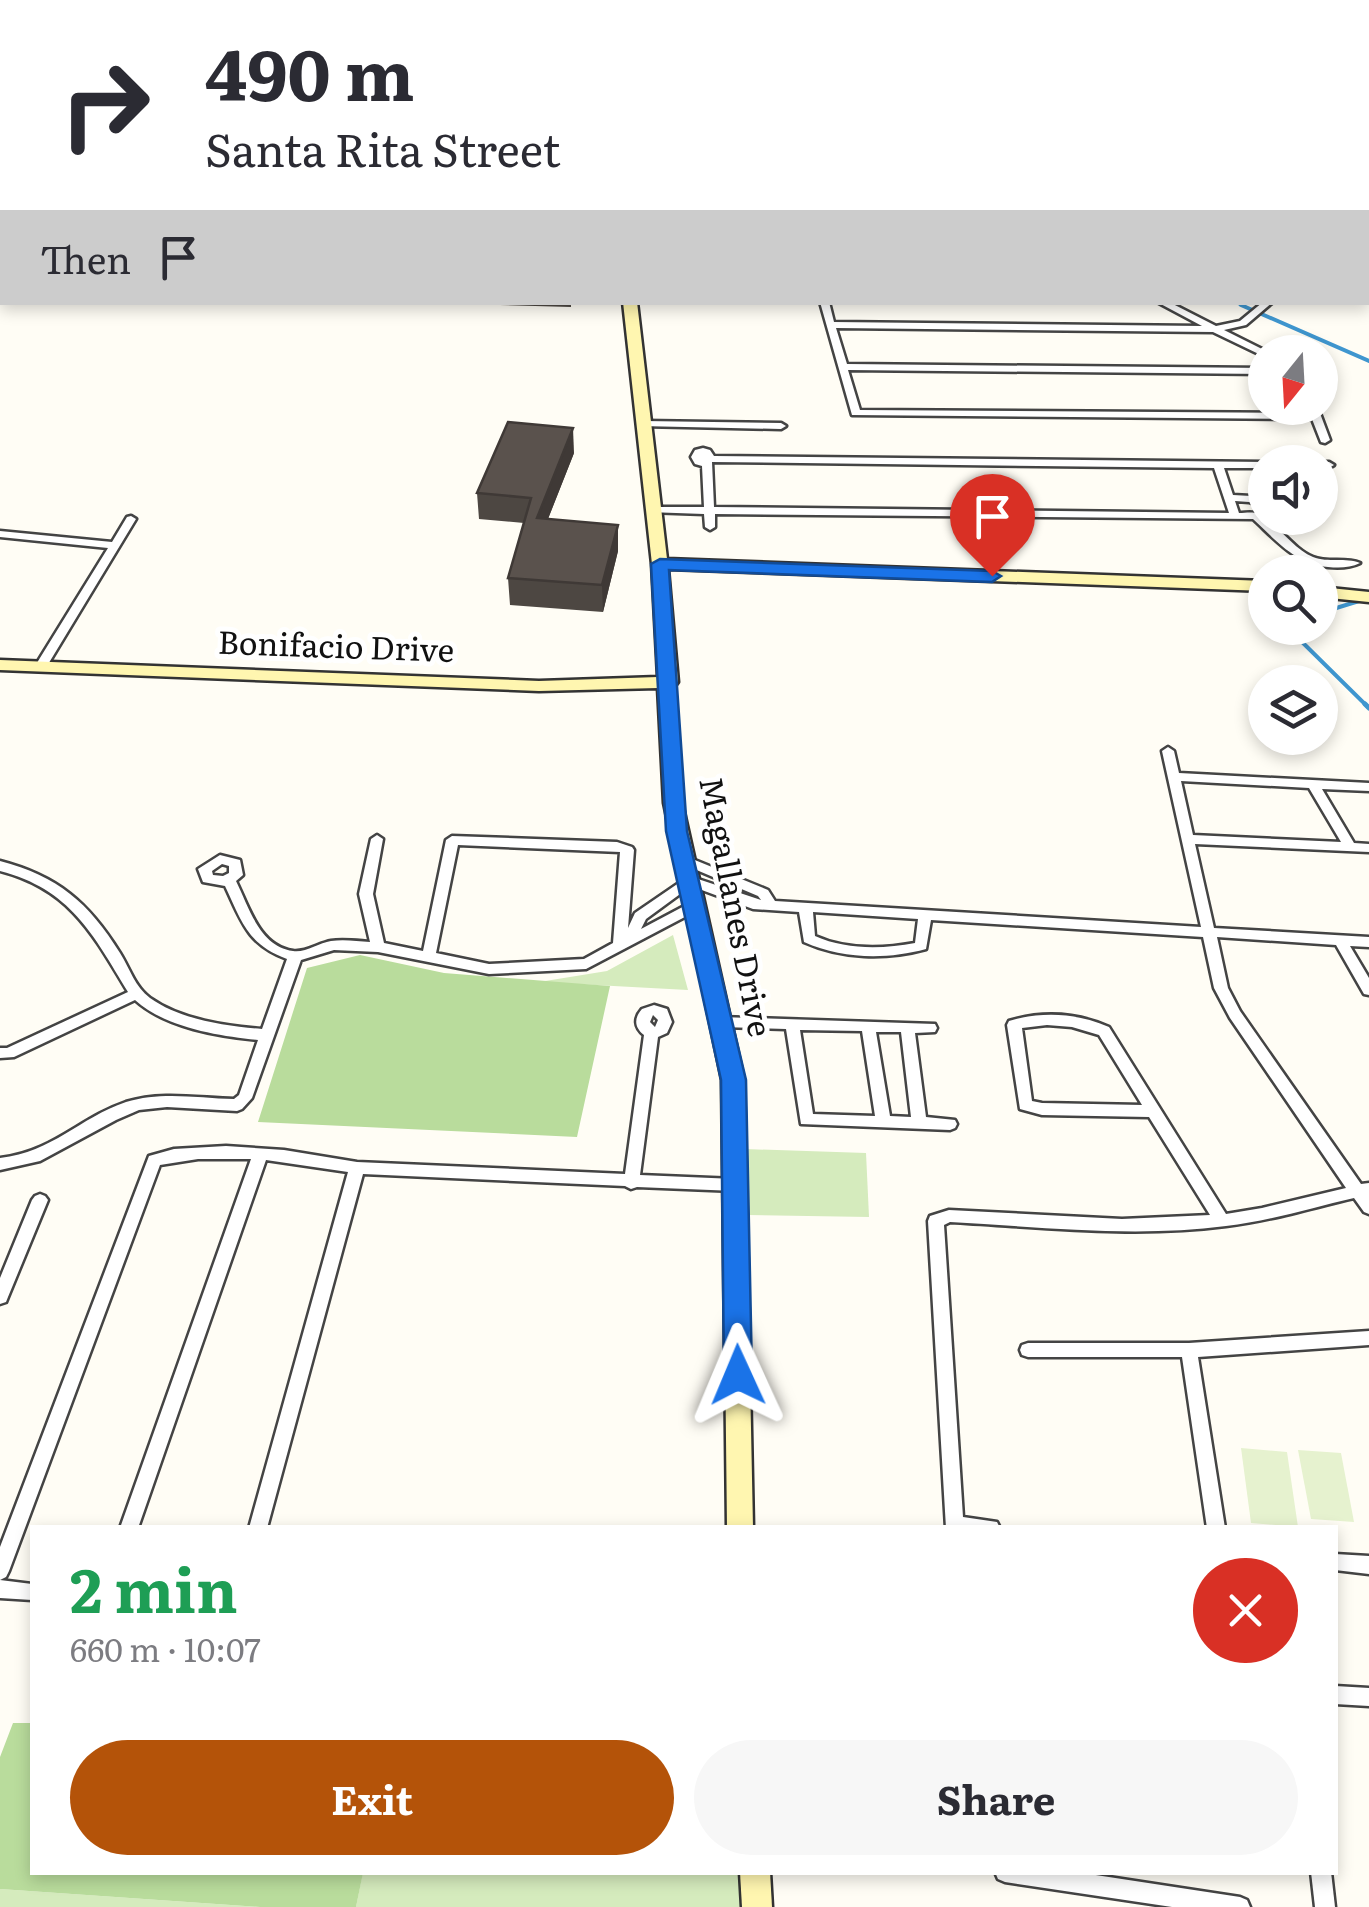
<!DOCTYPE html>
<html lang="en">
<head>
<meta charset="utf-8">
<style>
	body { margin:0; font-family:Literata,serif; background:#f7f7f7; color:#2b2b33; height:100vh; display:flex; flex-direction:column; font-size:38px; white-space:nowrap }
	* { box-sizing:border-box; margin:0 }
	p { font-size:32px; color:#7c7c81 }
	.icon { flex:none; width:55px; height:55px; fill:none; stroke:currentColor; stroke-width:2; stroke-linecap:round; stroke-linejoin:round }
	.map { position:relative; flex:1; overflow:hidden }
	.panel { position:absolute; left:30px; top:1525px; width:1308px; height:350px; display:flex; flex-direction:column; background:#fff; border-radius:0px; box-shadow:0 5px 15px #0003 }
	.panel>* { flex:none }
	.banner { position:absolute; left:0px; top:0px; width:1370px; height:305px; box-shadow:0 5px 15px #0003; background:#fff; color:#2b2b33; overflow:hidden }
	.needle { width:65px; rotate:198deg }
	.tools { position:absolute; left:1248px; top:335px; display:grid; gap:20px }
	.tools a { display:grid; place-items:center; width:90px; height:90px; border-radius:50%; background:#fff; box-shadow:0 5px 15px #0003; font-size:50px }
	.pin { position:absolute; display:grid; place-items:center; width:85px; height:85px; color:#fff; margin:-102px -42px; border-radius:50% 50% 50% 0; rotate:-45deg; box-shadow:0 0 10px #0007 }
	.pin .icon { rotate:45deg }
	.me { position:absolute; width:110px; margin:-55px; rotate:359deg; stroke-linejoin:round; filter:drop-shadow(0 0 8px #0008) }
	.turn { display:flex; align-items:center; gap:35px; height:210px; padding:0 40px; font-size:45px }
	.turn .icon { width:130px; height:130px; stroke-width:2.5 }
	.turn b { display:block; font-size:70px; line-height:85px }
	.then { display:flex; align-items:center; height:95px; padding:0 40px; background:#0003; gap:20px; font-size:38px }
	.round { display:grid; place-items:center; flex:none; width:105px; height:105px; border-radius:52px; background:#f7f7f7 }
	.overview { display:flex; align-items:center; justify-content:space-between; height:170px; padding:0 40px }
	h1 { font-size:60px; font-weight:700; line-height:75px; color:#1e9e55 }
	.action { display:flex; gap:20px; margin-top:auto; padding:20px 40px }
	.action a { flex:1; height:115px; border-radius:60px; background:#b45309; color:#fff; font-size:40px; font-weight:700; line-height:115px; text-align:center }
	.action a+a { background:#f7f7f7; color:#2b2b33 }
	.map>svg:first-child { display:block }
	.green { fill:#d5ebbd }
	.forest { fill:#b9dc9c }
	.pitch { fill:#e6f2cf }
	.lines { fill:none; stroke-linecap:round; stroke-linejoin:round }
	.stream-far2 { stroke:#3f96cf; stroke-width:2.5 }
	.stream-far1 { stroke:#3f96cf; stroke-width:4 }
	.stream { stroke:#3f96cf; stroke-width:5 }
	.street-casing { stroke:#444; stroke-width:5 }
	.secondary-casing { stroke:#333; stroke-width:5 }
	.street { fill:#fff; fill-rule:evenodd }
	.secondary { fill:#fff6b0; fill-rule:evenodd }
	.wall { fill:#4d4742 }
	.shaded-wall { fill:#3f3936 }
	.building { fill:#5a524d; stroke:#3f3936; stroke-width:2.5 }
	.route { fill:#1a73e8; stroke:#114b97; stroke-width:2.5 }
	.labels { text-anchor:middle; stroke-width:10; stroke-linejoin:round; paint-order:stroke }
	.street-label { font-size:32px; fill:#111; stroke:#fff }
</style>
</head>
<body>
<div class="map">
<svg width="1369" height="1907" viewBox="0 0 1369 1907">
	<rect width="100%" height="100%" fill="#fffdf5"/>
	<g class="green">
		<path d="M 673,935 L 688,990 L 539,982 L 607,971 Z"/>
		<path d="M 745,1149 L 866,1153 L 869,1217 L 747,1215 Z"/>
		<path d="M 363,1872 L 742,1873 L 745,1907 L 356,1907 Z"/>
		<path d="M 0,1889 L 260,1907 L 0,1907 Z"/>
	</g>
	<g class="forest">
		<path d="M 360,955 L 444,973 L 610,986 L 577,1137 L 258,1122 L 307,968 Z"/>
		<path d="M 13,1723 L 32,1723 L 32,1872 L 363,1873 L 356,1907 L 260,1907 L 0,1889 L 0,1757 Z"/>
	</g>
	<g class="pitch">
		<path d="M 1241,1448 L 1287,1452 L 1298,1527 L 1251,1523 Z"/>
		<path d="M 1298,1450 L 1341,1453 L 1354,1522 L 1311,1519 Z"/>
	</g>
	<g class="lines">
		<g class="stream-far2">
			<path d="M 1034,2 L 1049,0"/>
			<path d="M 1234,302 L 1246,307"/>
		</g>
		<g class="stream-far1">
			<path d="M 1241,305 L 1369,361"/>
			<path d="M 1320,613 L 1359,601"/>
			<path d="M 1302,628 L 1298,638 L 1368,707"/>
		</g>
		<path class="stream" d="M 1365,704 L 1369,708"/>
		<defs>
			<g id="street">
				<path d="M 1071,0 L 1079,0 L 1077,2 L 1071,2 Z"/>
				<path d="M 1311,0 L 1319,0 L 1319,2 L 1312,2 Z"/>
				<rect x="1368" y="29" width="1" height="4"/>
				<rect x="1368" y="50" width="1" height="4"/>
				<rect x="0" y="58" width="2" height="4"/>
				<rect x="1368" y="148" width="1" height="4"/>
				<rect x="1368" y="178" width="1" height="4"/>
				<path d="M 0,183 L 2,184 L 2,188 L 0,189 Z"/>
				<path d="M 1368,193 L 1369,193 L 1369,199 L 1368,198 Z"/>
				<path d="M 2,216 L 2,223 L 0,224 L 0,217 Z"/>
				<path d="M 0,228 L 2,229 L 2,235 L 0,235 Z"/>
				<path d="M 1368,284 L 1369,285 L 1369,293 L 1368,292 Z"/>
				<path d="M 820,302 L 829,302 L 834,322 L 1202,326 L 1157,302 L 1169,302 L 1216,326 L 1240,321 L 1263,302 L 1273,302 L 1246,325 L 1224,330 L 1268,352 L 1265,352 L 1265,357 L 1213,332 L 836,328 L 847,364 L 1265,368 L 1265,374 L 848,370 L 860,410 L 1310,413 L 1308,408 L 1318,408 L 1330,440 L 1325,443 L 1321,442 L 1312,419 L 852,415 Z"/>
				<path d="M 644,421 L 781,423 L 786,426 L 781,429 L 640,426 L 640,422 Z"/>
				<path d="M 703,448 L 710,450 L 714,456 L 1265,462 L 1267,462 L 1265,462 L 1265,468 L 1224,468 L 1233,495 L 1251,496 L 1265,501 L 1265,508 L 1249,502 L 1235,501 L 1239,513 C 1245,513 1250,512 1255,513 C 1273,517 1292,549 1313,557 C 1328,563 1346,557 1360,563 C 1350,568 1339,568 1328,567 C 1295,564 1276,540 1253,519 L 715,514 L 715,527 L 710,530 L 705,527 L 704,514 L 648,512 L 647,510 L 652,507 L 704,507 L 702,466 L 695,464 L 691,457 L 695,450 ZM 712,462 L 1214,468 L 1229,513 L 714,507 Z"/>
				<path d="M 1318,462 L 1329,462 L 1334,465 L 1329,468 L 1320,468 L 1320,462 Z"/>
				<path d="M 131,516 L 136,519 L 47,666 L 41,670 L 37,669 L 35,666 L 108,548 L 0,537 L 0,531 L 112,542 L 127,517 Z"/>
				<path d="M 1168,747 L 1174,751 L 1179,773 L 1369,783 L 1369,791 L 1322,789 L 1354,843 L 1369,844 L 1369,852 L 1195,844 L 1214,928 L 1369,937 L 1369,947 L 1350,946 L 1369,978 L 1369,995 L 1364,994 L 1336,945 L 1217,937 L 1228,988 L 1240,1011 L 1361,1184 L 1369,1183 L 1369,1214 L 1364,1212 L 1354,1198 C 1311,1208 1269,1221 1226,1226 C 1135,1238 1041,1227 950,1222 L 944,1225 L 963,1517 L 997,1522 L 1000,1528 L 946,1528 L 928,1221 L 930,1216 L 949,1210 L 1122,1219 L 1210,1215 L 1149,1117 L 1042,1115 L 1020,1109 L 1007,1025 L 1009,1021 C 1042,1011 1077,1013 1109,1027 L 1226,1214 L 1262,1208 L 1346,1188 L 1230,1018 L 1214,988 L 1203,937 L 931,920 L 926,949 C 886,960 842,959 804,942 L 799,912 L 753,909 L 691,886 L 646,919 L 641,929 L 690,903 L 700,903 L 702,906 L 700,909 L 586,969 L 489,974 L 378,952 L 334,950 L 301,960 L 252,1098 L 242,1109 L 237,1111 L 167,1107 L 139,1110 L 116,1120 L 40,1161 L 0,1170 L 0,1158 C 53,1152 79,1118 126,1102 C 161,1091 198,1098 234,1099 L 239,1095 L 258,1040 C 219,1036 166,1028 135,1000 L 14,1057 L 0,1058 L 0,1048 L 7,1048 L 128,992 C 93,934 70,889 0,871 L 0,861 C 58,876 89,903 120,953 C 130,969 135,987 150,998 C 181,1020 226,1026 262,1029 L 287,959 C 247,944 242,922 225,886 L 203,882 L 198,869 L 220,855 L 240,860 L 243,875 L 236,881 C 249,907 259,946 293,951 C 305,953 319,943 331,941 C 343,939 357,941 370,942 L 359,894 L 371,839 L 377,835 L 383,839 L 373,894 L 384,943 L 423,951 L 446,840 L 452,836 L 617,842 L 632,847 L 634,850 L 628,928 L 635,913 L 689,876 L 761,900 L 758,896 L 680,863 L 678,860 L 685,856 L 768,890 L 775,901 L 1201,927 L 1162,751 ZM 1181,781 L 1309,788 L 1341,842 L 1193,835 ZM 458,845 L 620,852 L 613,943 L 584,959 L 489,964 L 436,953 ZM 222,864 L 229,866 L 229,873 L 223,876 L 213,875 L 212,871 ZM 813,912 L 918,919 L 915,943 C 883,949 846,950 815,936 ZM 1047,1025 L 1072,1027 L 1099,1035 L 1142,1105 L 1042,1103 L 1032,1101 L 1022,1028 Z"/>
				<path d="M 654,1005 L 667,1009 L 672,1022 L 667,1033 L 658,1037 L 640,1175 L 735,1179 L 740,1181 L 743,1185 L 740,1189 L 735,1191 L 637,1187 L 631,1189 L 625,1186 L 363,1174 L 267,1528 L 249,1528 L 348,1172 L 266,1160 L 138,1528 L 120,1528 L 251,1159 L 198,1159 L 160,1165 L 9,1571 L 6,1577 L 0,1580 L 0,1547 L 149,1156 L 174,1149 L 226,1146 L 284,1150 L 357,1162 L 625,1174 L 644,1035 C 634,1027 634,1018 642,1009 ZM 653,1015 L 658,1020 L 655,1027 L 650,1022 Z"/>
				<path d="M 721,1017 L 935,1024 L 937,1028 L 935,1032 L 915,1033 L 926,1117 L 955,1120 L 957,1124 L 955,1128 L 950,1130 L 801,1124 L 786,1029 L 721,1027 L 716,1026 L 714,1022 L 716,1018 ZM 800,1030 L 862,1031 L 875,1116 L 813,1114 ZM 876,1032 L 901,1032 L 911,1117 L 890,1116 Z"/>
				<path d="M 40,1194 L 45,1196 L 48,1200 L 8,1297 L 6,1302 L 0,1304 L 0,1278 L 32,1200 L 35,1196 Z"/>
				<path d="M 1369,1331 L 1369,1345 L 1198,1357 L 1225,1528 L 1207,1528 L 1182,1357 L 1028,1357 L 1022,1355 L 1020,1350 L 1022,1345 L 1028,1343 L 1189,1343 Z"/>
				<path d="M 1335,1554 L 1369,1556 L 1369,1574 L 1335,1570 Z"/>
				<path d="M 0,1580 L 32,1584 L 32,1600 L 0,1598 Z"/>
				<path d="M 1335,1686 L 1369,1688 L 1369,1706 L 1335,1704 Z"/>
				<path d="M 995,1872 L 1076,1872 L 1240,1897 L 1247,1900 L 1250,1907 L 1172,1907 L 1005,1882 L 998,1879 Z"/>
				<path d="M 1311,1872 L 1331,1872 L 1335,1907 L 1315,1907 Z"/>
			</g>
			<g id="secondary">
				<path d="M 623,302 L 637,302 L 667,559 L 1265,581 L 1265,591 L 668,569 L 678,682 L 675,686 L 682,803 L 744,1080 L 753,1528 L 727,1528 L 722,1080 L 664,803 L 658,688 L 539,691 L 0,670 L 0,660 L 539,681 L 658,677 L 652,564 Z"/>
				<path d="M 1320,587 L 1369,592 L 1369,602 L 1320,597 Z"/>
				<path d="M 740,1872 L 770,1872 L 772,1907 L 742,1907 Z"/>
			</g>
		</defs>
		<use href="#street" class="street-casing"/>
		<use href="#secondary" class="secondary-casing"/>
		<use href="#street" class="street"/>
		<use href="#secondary" class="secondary"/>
	</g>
	<g class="wall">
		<path d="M 0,129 L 2,129 L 2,164 L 0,165 Z"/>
		<path d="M 459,302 L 571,302 L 571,307 L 459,304 Z"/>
		<path d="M 574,453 L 548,519 L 618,551 L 603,612 L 510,605 L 508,578 L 524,523 L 479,519 L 477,493 Z"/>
	</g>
	<g class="shaded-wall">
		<path d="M 573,428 L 574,453 L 538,544 L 537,518 Z"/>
		<path d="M 618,525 L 618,551 L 603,612 L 602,585 Z"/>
	</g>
	<path class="building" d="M 508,422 L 573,428 L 537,518 L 618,525 L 602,585 L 508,578 L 531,498 L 477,493 Z"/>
	<path class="route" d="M 660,559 L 992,571 L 1001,576 L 992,582 L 669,570 L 687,831 L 746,1080 L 752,1375 L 748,1384 L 738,1387 L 728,1384 L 724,1375 L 721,1080 L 666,831 L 651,564 Z"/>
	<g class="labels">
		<g class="street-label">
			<text transform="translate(336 647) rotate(2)" y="11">Bonifacio Drive</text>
			<text transform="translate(735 907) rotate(79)" y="11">Magallanes Drive</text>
		</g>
	</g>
</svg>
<div class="tools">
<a><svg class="needle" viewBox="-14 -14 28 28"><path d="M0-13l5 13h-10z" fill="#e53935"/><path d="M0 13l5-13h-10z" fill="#7c7c81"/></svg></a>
<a><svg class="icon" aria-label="sound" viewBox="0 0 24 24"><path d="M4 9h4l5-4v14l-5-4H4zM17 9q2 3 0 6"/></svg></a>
<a><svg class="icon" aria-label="search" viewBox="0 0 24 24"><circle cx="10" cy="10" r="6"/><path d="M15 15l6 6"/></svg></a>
<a><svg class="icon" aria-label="layers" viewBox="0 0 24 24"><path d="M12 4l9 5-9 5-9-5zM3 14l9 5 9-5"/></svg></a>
</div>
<div class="pin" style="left:992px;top:576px;background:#d93025"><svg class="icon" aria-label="arrive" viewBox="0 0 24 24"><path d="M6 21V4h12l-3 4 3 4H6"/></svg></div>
<svg class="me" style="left:738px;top:1375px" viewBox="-20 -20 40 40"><path d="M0-17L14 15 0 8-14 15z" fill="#1a73e8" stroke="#fff" stroke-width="4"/></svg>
<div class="banner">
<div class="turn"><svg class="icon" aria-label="right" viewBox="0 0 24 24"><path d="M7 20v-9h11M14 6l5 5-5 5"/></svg><div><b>490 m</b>Santa Rita Street</div></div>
<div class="then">Then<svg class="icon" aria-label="arrive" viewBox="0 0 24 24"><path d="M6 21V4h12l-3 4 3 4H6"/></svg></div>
</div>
<section class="panel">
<div class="overview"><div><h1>2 min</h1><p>660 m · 10:07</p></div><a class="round" style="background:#d93025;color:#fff"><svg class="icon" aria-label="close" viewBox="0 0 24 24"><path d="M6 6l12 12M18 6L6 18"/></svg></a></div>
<div class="action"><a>Exit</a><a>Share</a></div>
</section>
</div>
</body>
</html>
